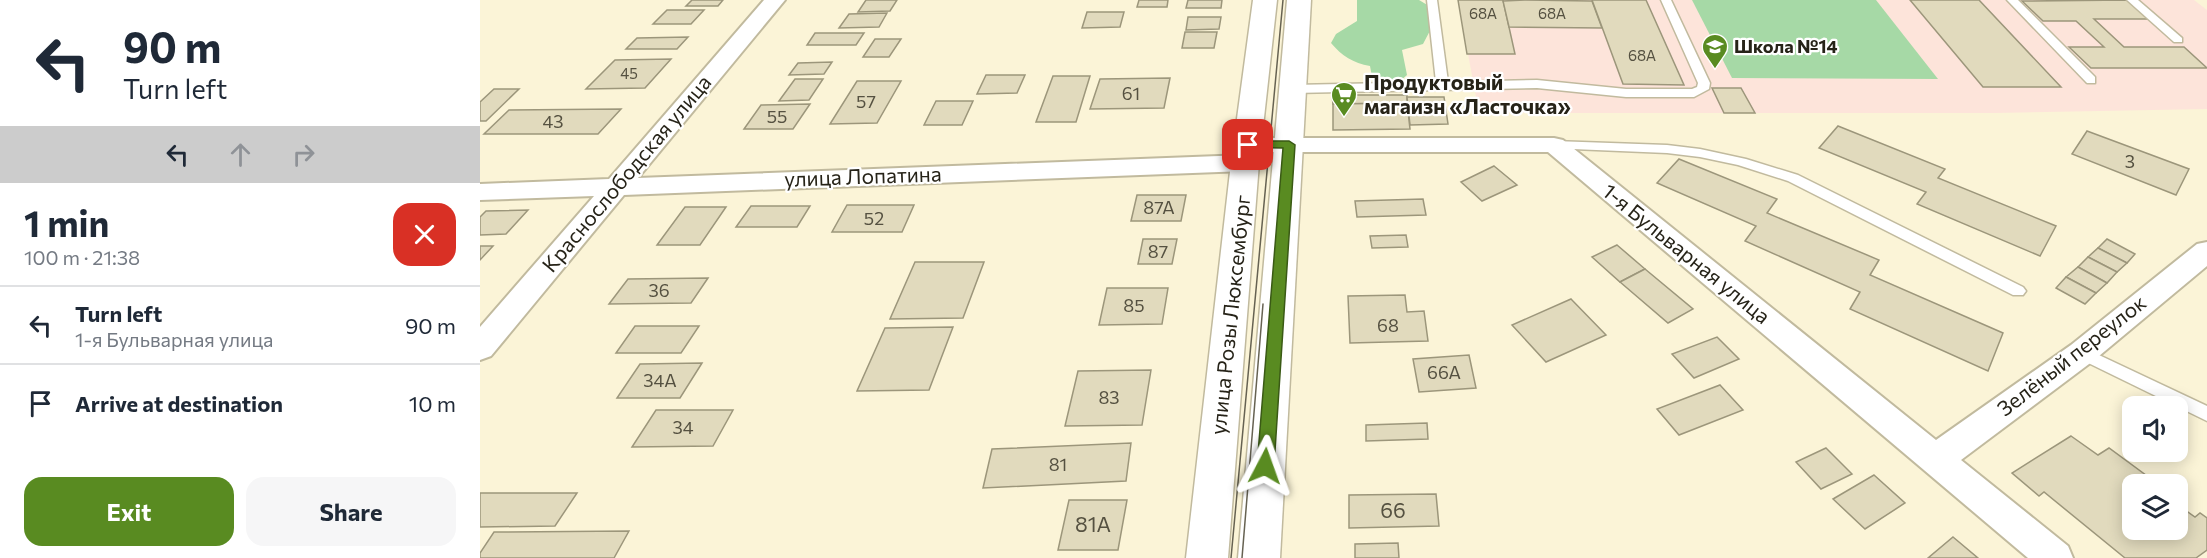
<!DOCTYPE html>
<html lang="en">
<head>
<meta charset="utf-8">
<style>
	body { margin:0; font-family:Commissioner,sans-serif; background:#f6f6f7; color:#1f2937; height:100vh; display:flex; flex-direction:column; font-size:22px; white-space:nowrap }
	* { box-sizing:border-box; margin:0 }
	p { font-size:20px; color:#747a83 }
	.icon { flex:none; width:33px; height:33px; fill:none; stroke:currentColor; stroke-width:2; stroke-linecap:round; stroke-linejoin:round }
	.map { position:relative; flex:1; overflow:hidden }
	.side { display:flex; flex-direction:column; background:#fff; width:480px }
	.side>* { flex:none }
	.banner { background:#fff; color:#1f2937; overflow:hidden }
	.tools { position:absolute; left:1642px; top:396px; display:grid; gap:12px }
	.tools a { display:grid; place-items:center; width:66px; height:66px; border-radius:12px; background:#fff; box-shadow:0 3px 15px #0003; font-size:30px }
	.pin { position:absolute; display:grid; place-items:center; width:51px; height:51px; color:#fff; margin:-26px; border-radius:12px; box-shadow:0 3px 9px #0006 }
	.me { position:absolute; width:66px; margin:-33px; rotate:4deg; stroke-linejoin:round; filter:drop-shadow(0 0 4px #0008) }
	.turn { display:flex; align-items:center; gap:21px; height:126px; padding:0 24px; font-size:27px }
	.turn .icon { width:78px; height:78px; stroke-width:2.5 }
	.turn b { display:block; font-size:42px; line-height:51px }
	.lanes { display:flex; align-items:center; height:57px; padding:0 24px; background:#0003; justify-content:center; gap:30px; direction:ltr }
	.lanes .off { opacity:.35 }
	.round { display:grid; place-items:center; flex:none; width:63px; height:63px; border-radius:18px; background:#f6f6f7 }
	.headline { display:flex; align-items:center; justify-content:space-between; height:102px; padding:0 24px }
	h1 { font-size:36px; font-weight:700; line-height:45px }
	.action { display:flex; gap:12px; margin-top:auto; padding:12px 24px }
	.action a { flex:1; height:69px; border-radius:18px; background:#598b21; color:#fff; font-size:24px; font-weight:700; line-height:69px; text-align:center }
	.action a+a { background:#f6f6f7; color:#1f2937 }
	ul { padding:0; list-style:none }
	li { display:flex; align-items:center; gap:18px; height:78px; padding:0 24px; border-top:2px solid #e0e1e3 }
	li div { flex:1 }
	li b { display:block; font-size:22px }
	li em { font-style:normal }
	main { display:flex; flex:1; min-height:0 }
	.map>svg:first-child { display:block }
	.education { fill:#fde4da }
	.green { fill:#a6d9a6 }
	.building { fill:#e1dabd; stroke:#9c967b; stroke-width:1.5 }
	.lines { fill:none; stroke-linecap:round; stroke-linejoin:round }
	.service-casing { stroke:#c1ba9e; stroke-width:3 }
	.minor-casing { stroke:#c1ba9e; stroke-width:4 }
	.tertiary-casing { stroke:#c1ba9e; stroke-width:3 }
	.service { fill:#fff; fill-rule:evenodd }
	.minor { fill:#fff; fill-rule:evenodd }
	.tertiary { fill:#fff; fill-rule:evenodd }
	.tram { stroke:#666252; stroke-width:1.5 }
	.route { fill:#598b21; stroke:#3a5a15; stroke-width:1.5 }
	.labels { text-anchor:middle; stroke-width:4.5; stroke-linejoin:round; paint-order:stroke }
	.far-number-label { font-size:15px; fill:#555141 }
	.far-poi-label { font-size:18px; font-weight:bold; fill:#262318; stroke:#fff; text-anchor:start }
	.number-label { font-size:18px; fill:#555141 }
	.poi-label { font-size:21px; font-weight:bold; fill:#262318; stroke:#fff; text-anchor:start }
	.street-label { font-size:21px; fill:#262318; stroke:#fff }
	.near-number-label { font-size:21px; fill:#555141 }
</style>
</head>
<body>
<main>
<section class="side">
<div class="banner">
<div class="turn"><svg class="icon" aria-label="left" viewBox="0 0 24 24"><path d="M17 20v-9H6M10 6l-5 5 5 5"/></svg><div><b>90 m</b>Turn left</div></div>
<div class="lanes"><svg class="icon" aria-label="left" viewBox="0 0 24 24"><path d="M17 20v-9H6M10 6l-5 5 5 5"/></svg><svg class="icon off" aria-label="ahead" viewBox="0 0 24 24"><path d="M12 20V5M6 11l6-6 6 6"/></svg><svg class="icon off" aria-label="right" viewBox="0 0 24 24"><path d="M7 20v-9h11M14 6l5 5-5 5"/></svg></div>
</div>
<div class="headline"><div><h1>1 min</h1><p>100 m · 21:38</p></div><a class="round" style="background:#d93025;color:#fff"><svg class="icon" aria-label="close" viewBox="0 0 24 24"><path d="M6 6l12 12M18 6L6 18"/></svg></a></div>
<ul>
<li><svg class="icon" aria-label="left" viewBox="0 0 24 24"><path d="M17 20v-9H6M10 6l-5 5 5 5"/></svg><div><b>Turn left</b><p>1-я Бульварная улица</p></div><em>90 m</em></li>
<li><svg class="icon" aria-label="arrive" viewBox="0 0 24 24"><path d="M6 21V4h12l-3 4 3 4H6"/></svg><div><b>Arrive at destination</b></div><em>10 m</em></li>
</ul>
<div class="action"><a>Exit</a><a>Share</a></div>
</section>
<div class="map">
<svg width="1727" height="558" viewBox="0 0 1727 558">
	<rect width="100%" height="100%" fill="#fbf4d7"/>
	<path class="education" d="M 978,0 L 1714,0 L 1727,10 L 1727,109 L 1515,113 L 999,113 Z"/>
	<g class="green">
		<path d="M 877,0 L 939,0 L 949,6 L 953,25 L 943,44 L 922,50 L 927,75 L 920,81 L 893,82 L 890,66 C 873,63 862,56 851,43 L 856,34 L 877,21 Z"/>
		<path d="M 1212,0 L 1396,0 L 1458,79 L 1252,78 Z"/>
	</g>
	<g class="building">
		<path d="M 212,0 L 243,0 L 238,6 L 206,6 Z"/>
		<path d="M 386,0 L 417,0 L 410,11 L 378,12 Z"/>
		<path d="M 659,0 L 688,0 L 687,7 L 657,7 Z"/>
		<path d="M 708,0 L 742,0 L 741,8 L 706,8 Z"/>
		<path d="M 978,0 L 1023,0 L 1035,54 L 987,54 Z"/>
		<path d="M 1045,0 L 1112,1 L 1122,28 L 1029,27 L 1023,1 Z"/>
		<path d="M 1112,0 L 1166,0 L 1204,85 L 1143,84 Z"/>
		<path d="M 1430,0 L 1499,0 L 1581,87 L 1503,87 Z"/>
		<path d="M 1649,0 L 1671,19 L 1614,19 L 1644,47 L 1704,47 L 1727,68 L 1611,68 L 1589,47 L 1624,47 L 1596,21 L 1563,21 L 1542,1 Z"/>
		<path d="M 187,10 L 224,10 L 211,24 L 173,24 Z"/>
		<path d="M 607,12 L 644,12 L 640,27 L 602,28 Z"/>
		<path d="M 407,13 L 399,27 L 359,28 L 369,14 Z"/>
		<path d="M 708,17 L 741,17 L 739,29 L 706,30 Z"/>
		<path d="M 705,32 L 737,32 L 734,48 L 702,48 Z"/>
		<path d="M 335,33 L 384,33 L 376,45 L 327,45 Z"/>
		<path d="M 208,37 L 197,49 L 146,49 L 157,38 Z"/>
		<path d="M 395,39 L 421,39 L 409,57 L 383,57 Z"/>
		<path d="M 191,59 L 165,88 L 106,89 L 135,60 Z"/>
		<path d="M 352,62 L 344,74 L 309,75 L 318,63 Z"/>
		<path d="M 506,75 L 545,75 L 537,93 L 497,94 Z"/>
		<path d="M 573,76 L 610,76 L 596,122 L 556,122 Z"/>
		<path d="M 690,78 L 684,108 L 610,109 L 620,79 Z"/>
		<path d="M 315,79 L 343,79 L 329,100 L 299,101 Z"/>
		<path d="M 377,81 L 421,81 L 397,123 L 350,124 Z"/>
		<path d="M 1232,88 L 1261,88 L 1275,113 L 1244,113 Z"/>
		<path d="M 14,89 L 39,89 L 6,121 L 0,121 L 0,102 Z"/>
		<path d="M 852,95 L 927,95 L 927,103 L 853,104 Z"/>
		<path d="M 927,97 L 964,97 L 968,124 L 930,125 Z"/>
		<path d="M 456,101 L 493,101 L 482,125 L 444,125 Z"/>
		<path d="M 927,103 L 930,129 L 853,130 L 853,104 Z"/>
		<path d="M 330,104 L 313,129 L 264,129 L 281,105 Z"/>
		<path d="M 141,109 L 118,134 L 4,134 L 29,110 Z"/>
		<path d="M 1358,126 L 1465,169 L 1458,178 L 1576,226 L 1560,256 L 1437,204 L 1446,192 L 1339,148 Z"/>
		<path d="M 1607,131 L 1709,169 L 1696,195 L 1592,154 Z"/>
		<path d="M 1199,159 L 1297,199 L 1287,213 L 1399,260 L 1390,275 L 1523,333 L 1508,371 L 1370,309 L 1380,292 L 1265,241 L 1276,226 L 1177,183 Z"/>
		<path d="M 1014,166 L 1037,185 L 1002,201 L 981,182 Z"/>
		<path d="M 657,195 L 706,195 L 701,221 L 651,221 Z"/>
		<path d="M 943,199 L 946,215 L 877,217 L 875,201 Z"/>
		<path d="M 367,205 L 434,205 L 422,232 L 352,232 Z"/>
		<path d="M 271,206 L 330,206 L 317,227 L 256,227 Z"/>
		<path d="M 205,207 L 246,207 L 220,245 L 177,245 Z"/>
		<path d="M 48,210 L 26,234 L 0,235 L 0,217 L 6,211 Z"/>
		<path d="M 926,235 L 928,247 L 892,248 L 890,236 Z"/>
		<path d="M 663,239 L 697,239 L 692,264 L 658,264 Z"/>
		<path d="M 1627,239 L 1655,254 L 1647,263 L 1618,248 Z"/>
		<path d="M 1137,245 L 1165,269 L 1140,282 L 1112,257 Z"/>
		<path d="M 0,246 L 13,246 L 0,260 Z"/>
		<path d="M 1618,248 L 1647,263 L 1637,272 L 1608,257 Z"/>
		<path d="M 1608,257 L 1637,272 L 1627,283 L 1598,267 Z"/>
		<path d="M 435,262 L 504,262 L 483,318 L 410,319 Z"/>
		<path d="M 1598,267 L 1627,283 L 1616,293 L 1586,277 Z"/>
		<path d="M 1165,269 L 1213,309 L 1188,323 L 1140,282 Z"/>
		<path d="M 1586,277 L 1616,293 L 1605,304 L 1576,288 Z"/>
		<path d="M 228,278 L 211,303 L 129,304 L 148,279 Z"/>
		<path d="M 627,288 L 688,288 L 682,324 L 619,325 Z"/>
		<path d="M 925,295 L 927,312 L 944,311 L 948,341 L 870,343 L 868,296 Z"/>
		<path d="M 1091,299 L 1126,335 L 1066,362 L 1032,325 Z"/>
		<path d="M 155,326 L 219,326 L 201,353 L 136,353 Z"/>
		<path d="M 473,327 L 449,390 L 377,391 L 405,328 Z"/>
		<path d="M 1237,337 L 1259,359 L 1214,378 L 1192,354 Z"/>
		<path d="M 989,355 L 996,388 L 939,392 L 933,359 Z"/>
		<path d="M 222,363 L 200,398 L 137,398 L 160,364 Z"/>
		<path d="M 671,370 L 662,425 L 585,426 L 598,371 Z"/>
		<path d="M 1240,385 L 1263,410 L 1199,435 L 1177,409 Z"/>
		<path d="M 176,410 L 253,410 L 233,446 L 152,447 Z"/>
		<path d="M 947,423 L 948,439 L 886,441 L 886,425 Z"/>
		<path d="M 1591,436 L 1618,455 L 1629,448 L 1678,484 L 1653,484 L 1653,530 L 1698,530 L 1698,505 L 1715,517 L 1720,513 L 1727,518 L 1727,550 L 1716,558 L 1645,558 L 1564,492 L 1559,496 L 1532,473 Z"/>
		<path d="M 651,443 L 646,481 L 503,488 L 512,449 Z"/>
		<path d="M 1346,448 L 1372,474 L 1341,489 L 1316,462 Z"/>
		<path d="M 1394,475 L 1425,503 L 1385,529 L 1353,499 Z"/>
		<path d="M 0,493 L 97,493 L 75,526 L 0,527 Z"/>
		<path d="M 956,494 L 959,526 L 869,528 L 869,495 Z"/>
		<path d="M 589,500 L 647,500 L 638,550 L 578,550 Z"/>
		<path d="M 149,531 L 134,558 L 0,558 L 0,553 L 14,532 Z"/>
		<path d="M 1473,537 L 1498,558 L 1448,558 Z"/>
		<path d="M 918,543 L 919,558 L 875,558 L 875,544 Z"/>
	</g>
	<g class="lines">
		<defs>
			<g id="service">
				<path d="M 947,0 L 957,0 L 968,82 L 1057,80 L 1146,89 L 1212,89 L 1217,87 L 1218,83 L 1181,0 L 1191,0 L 1230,83 L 1229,89 L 1214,97 L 1146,97 L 1057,88 L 813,93 L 807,89 L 813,85 L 956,82 Z"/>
				<path d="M 1527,0 L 1538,0 L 1615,77 L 1615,83 L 1607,83 Z"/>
				<path d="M 1647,0 L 1658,0 L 1702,38 L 1702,42 L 1694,42 Z"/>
				<path d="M 1074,141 L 1187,145 L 1220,149 L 1266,159 L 1318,175 L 1543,287 L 1546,291 L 1543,295 L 1533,295 L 1308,181 L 1258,165 L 1220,157 L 1187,153 L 1069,148 L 1068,145 Z"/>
				<path d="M 1602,347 L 1727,406 L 1727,421 L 1596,357 L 1594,353 L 1596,349 Z"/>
			</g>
			<g id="minor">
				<path d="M 284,0 L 305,0 L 158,178 L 765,155 L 774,158 L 778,163 L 774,168 L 765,171 L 144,195 L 11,356 L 0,360 L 0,327 L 114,196 L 0,200 L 0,184 L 129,179 Z"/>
				<path d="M 767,138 L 1074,138 L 1083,140 L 1456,440 L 1591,345 L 1717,244 L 1727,242 L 1727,266 L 1613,361 L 1481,460 L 1588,546 L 1593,558 L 1548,558 L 1068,152 L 767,152 L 758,150 L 755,145 L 758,140 Z"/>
			</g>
			<g id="tertiary">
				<path d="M 773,0 L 797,0 L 779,163 L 748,558 L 706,558 L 751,163 Z"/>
				<path d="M 807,0 L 831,0 L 800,558 L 758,558 Z"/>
			</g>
		</defs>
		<use href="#service" class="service-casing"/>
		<use href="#minor" class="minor-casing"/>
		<use href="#tertiary" class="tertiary-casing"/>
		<use href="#service" class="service"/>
		<use href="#minor" class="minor"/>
		<use href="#tertiary" class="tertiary"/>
		<g class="tram">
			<path d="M 751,558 L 803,0"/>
			<path d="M 762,558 L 783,304"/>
		</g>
	</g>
	<path class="route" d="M 768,141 L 809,141 L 815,145 L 794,466 L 791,471 L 785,473 L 780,471 L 777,466 L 803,148 L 763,147 L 762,145 Z"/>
	<defs>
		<symbol id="school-pin" viewBox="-11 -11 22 30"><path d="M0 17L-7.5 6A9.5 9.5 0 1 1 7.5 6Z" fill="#598b21" stroke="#fff"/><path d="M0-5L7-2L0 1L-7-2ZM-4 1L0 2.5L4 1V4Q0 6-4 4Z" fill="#fff"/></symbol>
		<symbol id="supermarket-pin" viewBox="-11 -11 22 30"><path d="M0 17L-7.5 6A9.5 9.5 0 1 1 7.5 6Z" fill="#598b21" stroke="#fff"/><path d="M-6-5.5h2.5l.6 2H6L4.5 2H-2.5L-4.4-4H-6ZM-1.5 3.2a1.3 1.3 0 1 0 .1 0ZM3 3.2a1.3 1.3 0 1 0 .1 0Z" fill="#fff"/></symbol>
	</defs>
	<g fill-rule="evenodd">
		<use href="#school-pin" x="1220" y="32" width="30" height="40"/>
		<use href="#supermarket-pin" x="849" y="80" width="30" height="40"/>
	</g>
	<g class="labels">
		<g class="far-number-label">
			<text x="1003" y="19">68А</text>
			<text x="1072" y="19">68А</text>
			<text x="1162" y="61">68А</text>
			<text x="149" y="79">45</text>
		</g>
		<g class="far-poi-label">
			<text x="1254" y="53">Школа №14</text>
		</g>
		<g class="number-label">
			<text x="651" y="100">61</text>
			<text x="386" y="108">57</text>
			<text x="297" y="123">55</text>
			<text x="73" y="128">43</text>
			<text x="1650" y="168">3</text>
			<text x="679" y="214">87А</text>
			<text x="394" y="225">52</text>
			<text x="678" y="258">87</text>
			<text x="179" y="297">36</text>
			<text x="654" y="312">85</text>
			<text x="908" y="332">68</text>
			<text x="964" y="379">66А</text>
			<text x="180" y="387">34А</text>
			<text x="629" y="404">83</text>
			<text x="203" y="434">34</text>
			<text x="578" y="471">81</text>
		</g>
		<g class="poi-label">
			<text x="884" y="90">Продуктовый<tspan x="884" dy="24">магаизн «Ласточка»</tspan></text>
		</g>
		<g class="street-label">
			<text transform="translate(147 174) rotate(-50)" y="7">Краснослободская улица</text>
			<text transform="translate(383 177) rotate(-2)" y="7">улица Лопатина</text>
			<text transform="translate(1206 254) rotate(39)" y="7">1-я Бульварная улица</text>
			<text transform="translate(751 315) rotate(-84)" y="7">улица Розы Люксембург</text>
			<text transform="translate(1592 356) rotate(-38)" y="7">Зелёный переулок</text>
		</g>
		<g class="near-number-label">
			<text x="913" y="518">66</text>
			<text x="613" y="532">81А</text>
		</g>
	</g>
</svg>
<div class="tools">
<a><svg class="icon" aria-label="sound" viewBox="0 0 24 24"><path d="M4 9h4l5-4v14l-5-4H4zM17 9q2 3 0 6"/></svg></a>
<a><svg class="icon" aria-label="layers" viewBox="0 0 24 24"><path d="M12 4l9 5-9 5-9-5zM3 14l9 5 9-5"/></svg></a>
</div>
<div class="pin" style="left:768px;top:145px;background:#d93025"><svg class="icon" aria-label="arrive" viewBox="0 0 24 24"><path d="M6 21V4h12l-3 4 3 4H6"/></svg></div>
<svg class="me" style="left:785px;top:466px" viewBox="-20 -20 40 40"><path d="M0-17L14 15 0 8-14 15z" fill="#598b21" stroke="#fff" stroke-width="4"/></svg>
</div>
</main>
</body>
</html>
